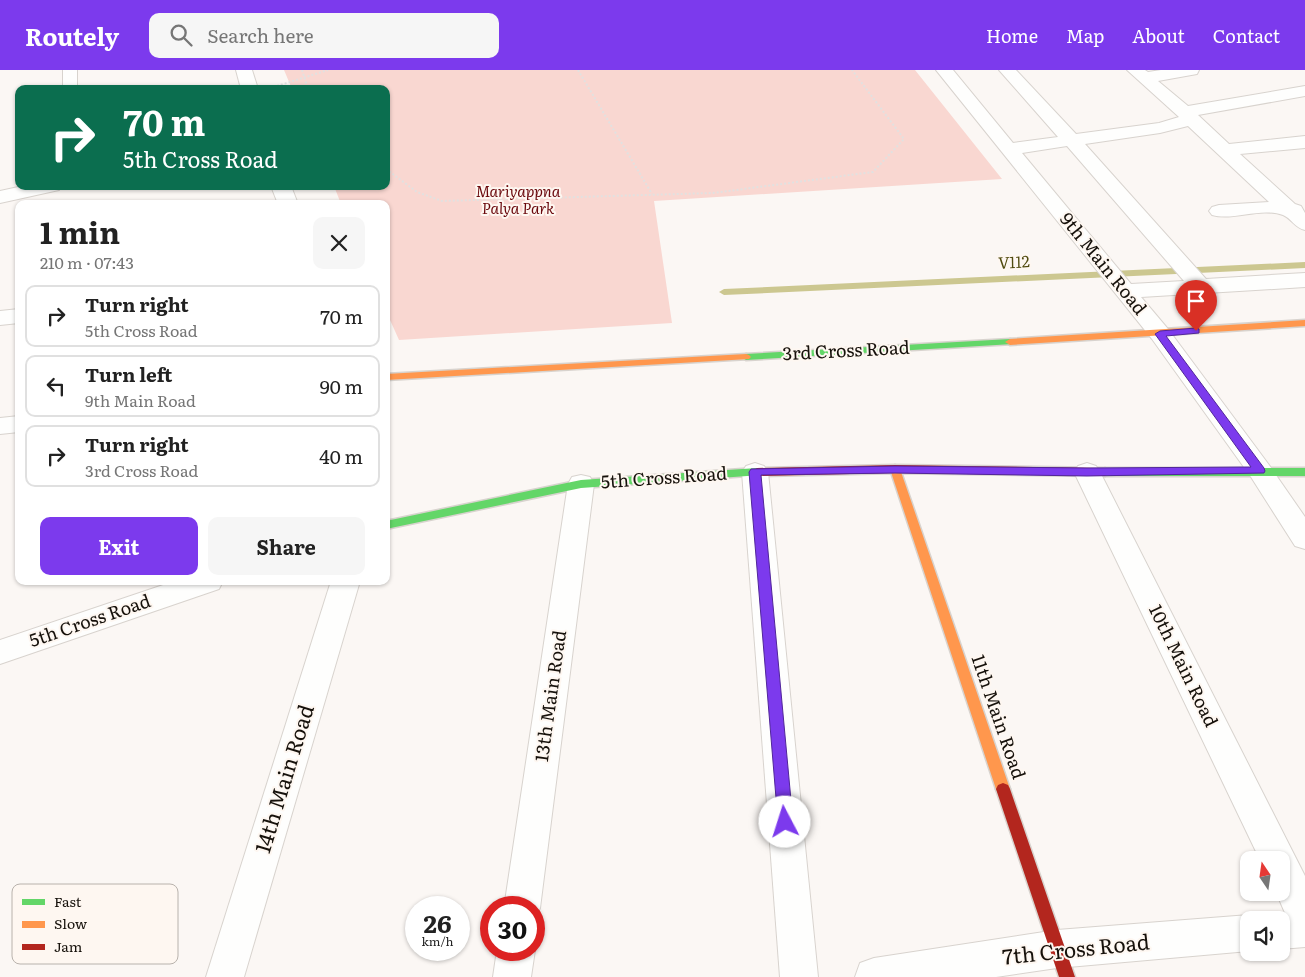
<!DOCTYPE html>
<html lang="en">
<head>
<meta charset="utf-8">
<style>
	body { margin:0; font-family:Literata,serif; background:#f6f6f6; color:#222; height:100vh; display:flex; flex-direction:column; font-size:19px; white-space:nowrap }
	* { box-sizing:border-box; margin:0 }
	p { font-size:16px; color:#767676 }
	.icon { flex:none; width:28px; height:28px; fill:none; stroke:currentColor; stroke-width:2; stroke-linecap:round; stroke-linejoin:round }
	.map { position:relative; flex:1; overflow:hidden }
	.side { position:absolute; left:15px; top:130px; width:375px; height:385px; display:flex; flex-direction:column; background:#fff; border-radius:10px; box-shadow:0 1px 4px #0004 }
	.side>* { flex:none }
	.top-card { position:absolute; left:15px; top:15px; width:375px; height:105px; border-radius:10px; box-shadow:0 1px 4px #0004; background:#0b6e4f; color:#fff; overflow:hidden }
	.needle { width:32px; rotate:347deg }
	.fabs { position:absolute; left:1240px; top:781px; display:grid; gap:10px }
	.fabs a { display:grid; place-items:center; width:50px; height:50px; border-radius:10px; background:#fff; box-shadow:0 1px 4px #0004; font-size:25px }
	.speed { position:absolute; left:405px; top:826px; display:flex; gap:10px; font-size:25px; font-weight:700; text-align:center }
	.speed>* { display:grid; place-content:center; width:65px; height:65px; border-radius:50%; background:#fff; box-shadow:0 1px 4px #0004; line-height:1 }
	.speed small { font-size:12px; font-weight:400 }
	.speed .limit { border:8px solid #d22; background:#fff; color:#111 }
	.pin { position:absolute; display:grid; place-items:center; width:42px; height:42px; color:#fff; margin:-51px -21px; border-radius:50% 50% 50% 0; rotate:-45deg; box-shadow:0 0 5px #0007 }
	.pin .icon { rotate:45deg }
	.me { position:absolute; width:55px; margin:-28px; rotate:355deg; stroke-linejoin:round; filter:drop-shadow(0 0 4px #0008) }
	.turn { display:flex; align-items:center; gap:18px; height:105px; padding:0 25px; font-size:22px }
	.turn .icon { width:65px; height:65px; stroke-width:2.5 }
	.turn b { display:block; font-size:35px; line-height:42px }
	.round { display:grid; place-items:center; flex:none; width:52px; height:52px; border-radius:10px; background:#f6f6f6 }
	.overview { display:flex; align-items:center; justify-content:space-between; height:85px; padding:0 25px }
	h1 { font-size:30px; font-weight:700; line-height:38px }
	.action { display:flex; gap:10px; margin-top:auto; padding:10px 25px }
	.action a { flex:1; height:58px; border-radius:10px; background:#7c3aed; color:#fff; font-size:20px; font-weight:700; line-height:58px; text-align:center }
	.action a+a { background:#f6f6f6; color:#222 }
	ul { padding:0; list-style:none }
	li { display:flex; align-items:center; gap:15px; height:62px; margin:0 10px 8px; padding:0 15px; border:2px solid #e0e0e0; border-radius:10px }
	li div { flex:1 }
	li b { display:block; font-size:19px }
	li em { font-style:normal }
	header { display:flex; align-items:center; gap:30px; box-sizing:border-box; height:70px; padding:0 25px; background:#7c3aed; color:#fff }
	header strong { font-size:24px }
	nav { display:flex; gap:28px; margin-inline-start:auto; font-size:18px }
	.search { width:350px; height:45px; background:#f6f6f6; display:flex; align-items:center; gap:12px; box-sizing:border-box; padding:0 18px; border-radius:10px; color:#767676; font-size:19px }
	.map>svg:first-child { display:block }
	.green { fill:#f9d7d1 }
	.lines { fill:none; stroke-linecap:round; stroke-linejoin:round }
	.stream { fill:#ccc790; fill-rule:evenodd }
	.lane-casing { stroke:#d8d3ce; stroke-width:2 }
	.street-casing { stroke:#d8d3ce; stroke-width:2 }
	.fast-casing { stroke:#d8d3ce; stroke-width:3 }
	.slow-casing { stroke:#d8d3ce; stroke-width:3 }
	.jam-casing { stroke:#d8d3ce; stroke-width:3 }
	.path { stroke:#e2e1e0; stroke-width:2; stroke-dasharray:2 2; stroke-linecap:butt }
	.lane { fill:#fefefd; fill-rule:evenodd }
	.street { fill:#fefefd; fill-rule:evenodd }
	.fast { fill:#63d668; fill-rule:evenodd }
	.slow { fill:#ff974d; fill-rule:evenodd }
	.jam { fill:#b3261e; fill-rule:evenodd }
	.route { fill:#7c3aed; stroke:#51269a }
	.labels { text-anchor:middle; stroke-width:4; stroke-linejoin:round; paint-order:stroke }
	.far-park-label { font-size:15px; font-style:italic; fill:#6a080c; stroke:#fef7f1 }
	.far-water-label { font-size:16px; font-style:italic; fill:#504b0f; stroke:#fef7f1 }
	.street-label { font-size:18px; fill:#16110b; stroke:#fef7f1 }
	.near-street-label { font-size:21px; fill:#16110b; stroke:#fef7f1 }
	.key { fill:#fef7f1; stroke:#b8b2ac; stroke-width:1 }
	.key-label { font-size:14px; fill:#16110b }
</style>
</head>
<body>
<header>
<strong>Routely</strong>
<div class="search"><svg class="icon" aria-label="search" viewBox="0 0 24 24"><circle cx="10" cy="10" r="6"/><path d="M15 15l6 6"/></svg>Search here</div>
<nav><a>Home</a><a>Map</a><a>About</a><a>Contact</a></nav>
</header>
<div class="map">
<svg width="1305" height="907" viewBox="0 0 1305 907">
	<rect width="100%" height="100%" fill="#fbf7f4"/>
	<path class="green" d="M 284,0 L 915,0 L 1002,109 L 654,131 L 672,253 L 399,270 L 386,241 L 386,134 L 341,134 L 334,116 L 386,116 L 386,19 L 292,19 Z"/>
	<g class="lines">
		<path class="stream" d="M 1305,192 L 1305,198 L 724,225 L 719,222 L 724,219 Z"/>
		<defs>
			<rect id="lane" x="63" y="0" width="14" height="19"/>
			<g id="street">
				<path d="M 236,0 L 252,0 L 258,19 L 241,19 Z"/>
				<path d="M 936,0 L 953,0 L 1013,73 L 1058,67 L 999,0 L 1016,0 L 1076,64 L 1159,53 L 1179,47 L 1127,0 L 1145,0 L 1148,2 L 1161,0 L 1199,0 L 1197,4 L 1158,11 L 1188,36 L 1305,16 L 1305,26 L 1198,45 L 1229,74 L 1305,66 L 1305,78 L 1240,84 L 1295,134 L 1301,136 L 1305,143 L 1305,160 C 1295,158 1291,148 1283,145 C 1260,137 1234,151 1212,145 L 1209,141 L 1212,137 L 1219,135 L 1269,132 L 1188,56 L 1160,63 L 1085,74 L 1206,209 L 1305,203 L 1305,217 L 1141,227 L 1168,259 L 1269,395 L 1305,447 L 1305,479 L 1295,476 L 1251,407 L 1152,269 ZM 1067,76 L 1184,211 L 1131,214 L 1022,83 Z"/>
				<path d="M 23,116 L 62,116 L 59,120 L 0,133 L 0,121 Z"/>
				<path d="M 271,116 L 291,116 L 298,134 L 278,134 Z"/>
				<path d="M 19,239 L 19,253 L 0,255 L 0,241 Z"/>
				<path d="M 19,346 L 19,362 L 0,364 L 0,348 Z"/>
				<path d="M 755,393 L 764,396 L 768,402 L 818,907 L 780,907 L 742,402 L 746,396 Z"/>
				<path d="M 1087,393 L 1096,396 L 1100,402 L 1305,806 L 1305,877 L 1281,879 L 1281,850 L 1267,850 L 1285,843 L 1276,822 L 1281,822 L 1281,790 L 1260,790 L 1074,402 L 1078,396 Z"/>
				<path d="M 581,405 L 590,407 L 594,414 L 540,838 L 534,851 L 534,838 L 504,838 L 568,414 L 572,407 Z"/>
				<path d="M 175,511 L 223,511 L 219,519 L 0,594 L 0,570 Z"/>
				<path d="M 331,511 L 360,511 L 244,907 L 206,907 Z"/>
				<path d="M 1249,845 L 1262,850 L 1249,850 L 1249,881 L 1057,898 L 996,907 L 855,907 L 860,893 L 874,888 L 1057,860 Z"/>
				<path d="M 534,877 L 535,880 L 531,907 L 493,907 L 497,880 L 534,880 Z"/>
			</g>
			<g id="fast">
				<path d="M 1010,269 L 1013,270 L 1013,274 L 746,290 L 741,287 L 746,284 Z"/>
				<path d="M 757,398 L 761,399 L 762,402 L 761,405 L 581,418 L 386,459 L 386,451 L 581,410 Z"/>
				<path d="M 1105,398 L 1305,398 L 1305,406 L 1105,406 L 1100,402 Z"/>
			</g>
			<g id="slow">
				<path d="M 1305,250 L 1305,256 L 1010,275 L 1005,272 L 1010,269 Z"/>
				<path d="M 746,284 L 749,285 L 751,287 L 749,289 L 386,310 L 386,304 Z"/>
				<path d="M 895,395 L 900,399 L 1010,719 L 1008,723 L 1003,725 L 998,723 L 996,719 L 890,399 Z"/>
			</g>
			<g id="jam">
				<path d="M 895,395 L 1105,398 L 1110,402 L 1105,406 L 895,403 L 757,406 L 752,402 L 757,398 Z"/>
				<path d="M 1003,713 L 1008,715 L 1010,719 L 1075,907 L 1059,907 L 996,719 L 998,715 Z"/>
			</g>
		</defs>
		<use href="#lane" class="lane-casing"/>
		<use href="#street" class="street-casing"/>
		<use href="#fast" class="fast-casing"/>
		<use href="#slow" class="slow-casing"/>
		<use href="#jam" class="jam-casing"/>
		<g class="path">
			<path d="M 302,0 L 308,19"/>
			<path d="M 578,0 L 652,124"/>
			<path d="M 277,16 L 328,0"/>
			<path d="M 386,99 L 417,122 L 442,131 L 713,123 L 873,102 L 904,69 L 852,0"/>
		</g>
		<use href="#lane" class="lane"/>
		<use href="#street" class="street"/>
		<use href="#fast" class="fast"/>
		<use href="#slow" class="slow"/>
		<use href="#jam" class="jam"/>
	</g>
	<path class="route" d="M 1196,258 L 1199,259 L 1199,263 L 1166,266 L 1264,398 L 1265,401 L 1264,403 L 1087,406 L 895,403 L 761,405 L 793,752 L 790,756 L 785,758 L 780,756 L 778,752 L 749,402 L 751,399 L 895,396 L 1087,398 L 1251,397 L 1155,264 L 1160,261 Z"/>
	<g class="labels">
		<g class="far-park-label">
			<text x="518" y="127">Mariyappna<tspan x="518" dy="17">Palya Park</tspan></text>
		</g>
		<g class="far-water-label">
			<text transform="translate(1014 192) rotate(-3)" y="6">V112</text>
		</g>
		<g class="street-label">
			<text transform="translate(1103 194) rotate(51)" y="6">9th Main Road</text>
			<text transform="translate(846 281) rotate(-3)" y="6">3rd Cross Road</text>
			<text transform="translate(664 408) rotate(-4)" y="6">5th Cross Road</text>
			<text transform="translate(90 551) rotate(-19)" y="6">5th Cross Road</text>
			<text transform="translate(1183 596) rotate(64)" y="6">10th Main Road</text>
			<text transform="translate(551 626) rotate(-82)" y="6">13th Main Road</text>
			<text transform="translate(998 647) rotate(71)" y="6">11th Main Road</text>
		</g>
		<g class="near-street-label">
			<text transform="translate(285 709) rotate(-73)" y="7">14th Main Road</text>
			<text transform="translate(1076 880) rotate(-6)" y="7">7th Cross Road</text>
		</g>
	</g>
	<rect x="12" y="814" width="166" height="80" rx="8" class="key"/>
	<rect x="22" y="829" width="23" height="6" fill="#63d668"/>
	<rect x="22" y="851" width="23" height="7" fill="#ff974d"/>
	<rect x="22" y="874" width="23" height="6" fill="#b3261e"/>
	<g class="key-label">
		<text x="54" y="837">Fast</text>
		<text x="54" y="859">Slow</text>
		<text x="54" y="882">Jam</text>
	</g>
</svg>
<div class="fabs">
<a><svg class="needle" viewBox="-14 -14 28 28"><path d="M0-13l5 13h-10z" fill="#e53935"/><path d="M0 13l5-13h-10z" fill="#767676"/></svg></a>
<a><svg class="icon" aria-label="sound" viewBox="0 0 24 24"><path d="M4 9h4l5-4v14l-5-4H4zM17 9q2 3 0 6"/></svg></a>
</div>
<div class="speed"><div>26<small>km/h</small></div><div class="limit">30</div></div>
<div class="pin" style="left:1196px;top:261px;background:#d93025"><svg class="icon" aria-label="arrive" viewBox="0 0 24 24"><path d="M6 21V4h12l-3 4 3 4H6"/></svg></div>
<svg class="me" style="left:785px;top:752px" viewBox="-20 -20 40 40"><circle r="19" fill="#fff"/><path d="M0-13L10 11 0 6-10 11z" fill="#7c3aed"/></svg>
<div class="top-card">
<div class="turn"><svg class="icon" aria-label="right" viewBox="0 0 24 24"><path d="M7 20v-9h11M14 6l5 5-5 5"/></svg><div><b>70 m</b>5th Cross Road</div></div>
</div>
<section class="side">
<div class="overview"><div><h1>1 min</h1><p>210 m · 07:43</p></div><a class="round"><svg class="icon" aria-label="close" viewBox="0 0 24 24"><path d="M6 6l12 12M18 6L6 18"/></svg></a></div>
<ul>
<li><svg class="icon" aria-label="right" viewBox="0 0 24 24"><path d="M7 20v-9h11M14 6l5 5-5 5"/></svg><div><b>Turn right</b><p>5th Cross Road</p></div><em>70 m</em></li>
<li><svg class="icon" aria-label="left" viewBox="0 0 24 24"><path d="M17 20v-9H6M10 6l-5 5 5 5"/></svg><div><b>Turn left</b><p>9th Main Road</p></div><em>90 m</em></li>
<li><svg class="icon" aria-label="right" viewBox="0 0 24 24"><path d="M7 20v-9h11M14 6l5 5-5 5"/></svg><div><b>Turn right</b><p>3rd Cross Road</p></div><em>40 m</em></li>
</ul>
<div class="action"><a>Exit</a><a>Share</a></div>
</section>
</div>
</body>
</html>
